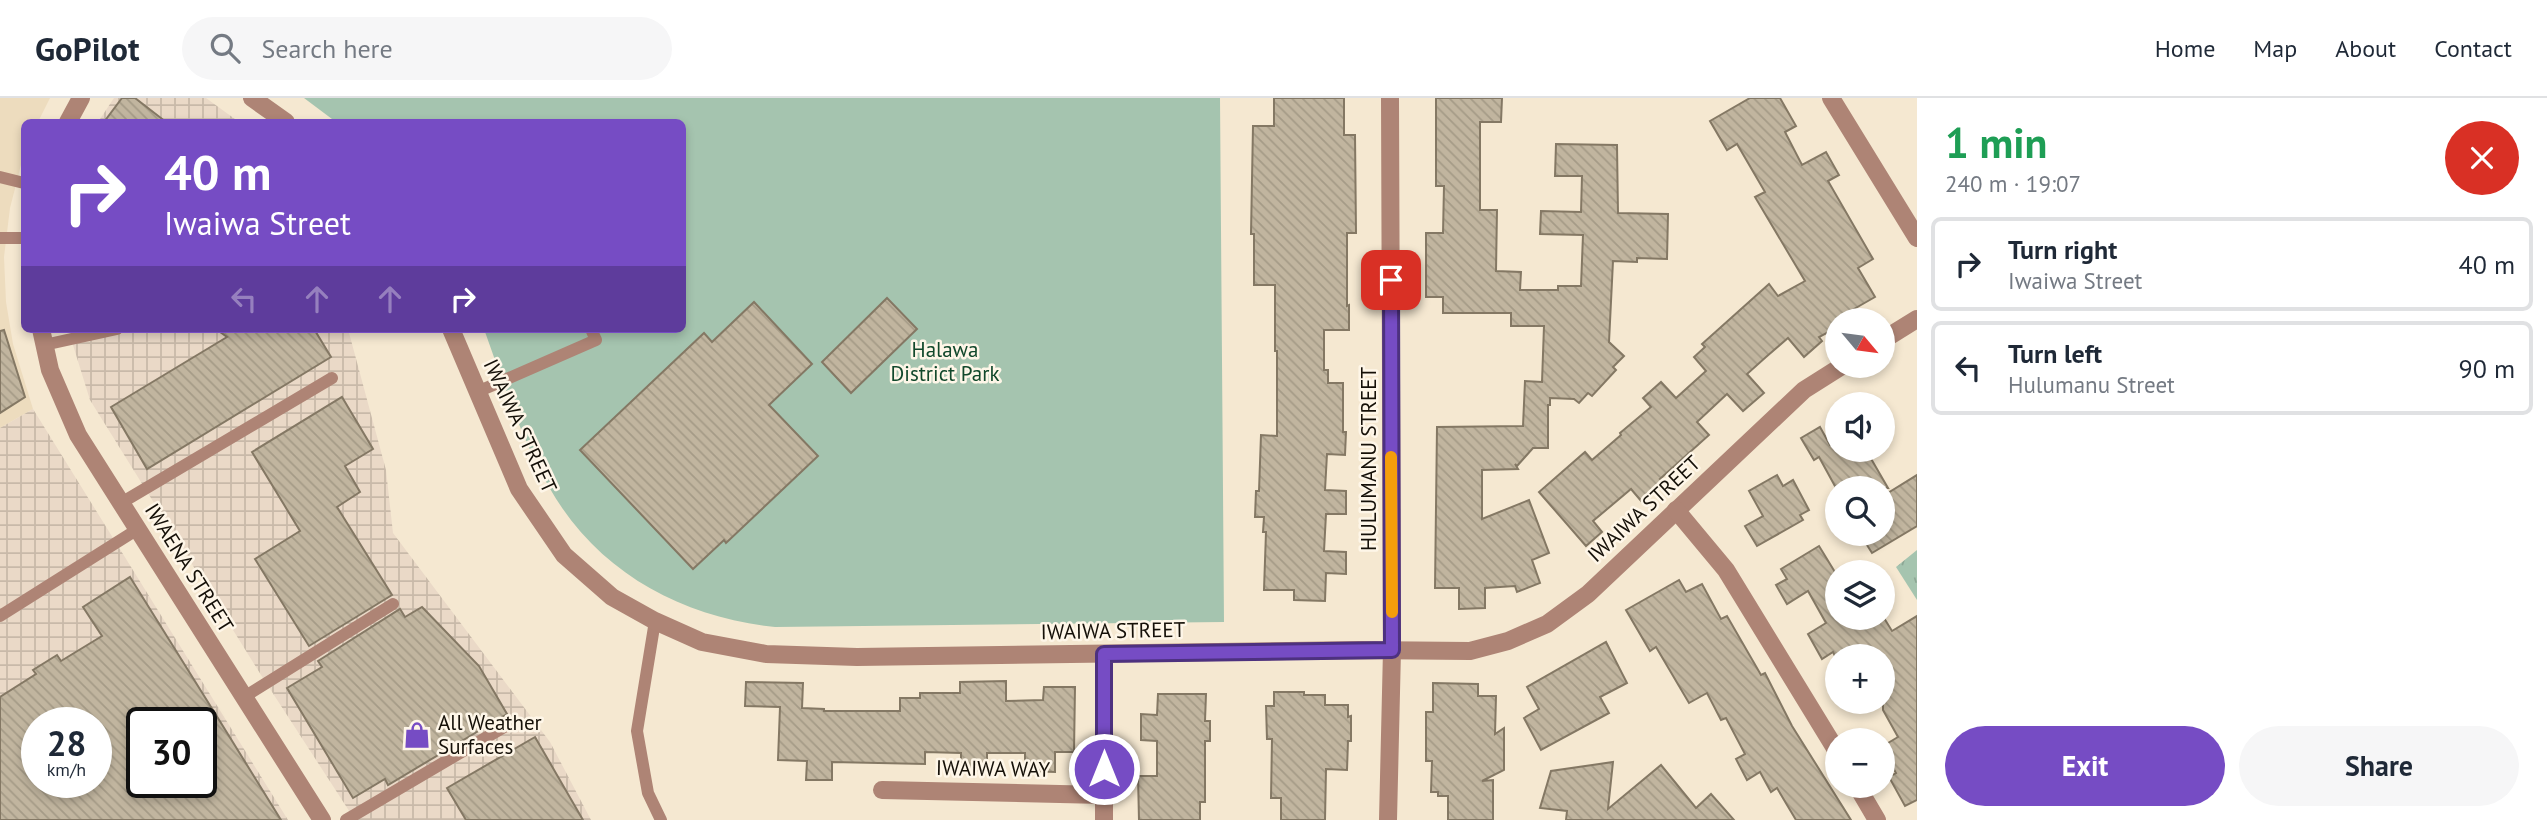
<!DOCTYPE html>
<html lang="en">
<head>
<meta charset="utf-8">
<style>
	body { margin:0; font-family:"PT Sans",sans-serif; background:#f6f6f7; color:#1f2937; height:100vh; display:flex; flex-direction:column; font-size:26px; white-space:nowrap }
	* { box-sizing:border-box; margin:0 }
	p { font-size:23px; color:#747a83 }
	.icon { flex:none; width:38px; height:38px; fill:none; stroke:currentColor; stroke-width:2; stroke-linecap:round; stroke-linejoin:round }
	.map { position:relative; flex:1; overflow:hidden }
	.side { display:flex; flex-direction:column; background:#fff; width:630px }
	.side>* { flex:none }
	.guide { position:absolute; left:21px; top:21px; width:665px; height:214px; border-radius:10px; box-shadow:0 4px 10px #0003; background:#764cc4; color:#fff; overflow:hidden }
	.needle { width:46px; rotate:119deg }
	.fabs { position:absolute; left:1825px; top:210px; display:grid; gap:14px }
	.fabs a { display:grid; place-items:center; width:70px; height:70px; border-radius:50%; background:#fff; box-shadow:0 4px 10px #0003; font-size:35px }
	.speed { position:absolute; left:21px; top:609px; display:flex; gap:14px; font-size:35px; font-weight:700; text-align:center }
	.speed>* { display:grid; place-content:center; width:91px; height:91px; border-radius:50%; background:#fff; box-shadow:0 4px 10px #0003; line-height:1 }
	.speed small { font-size:18px; font-weight:400 }
	.speed .limit { border:4px solid #111; border-radius:10px; background:#fff; color:#111 }
	.pin { position:absolute; display:grid; place-items:center; width:60px; height:60px; color:#fff; margin:-30px; border-radius:14px; box-shadow:0 4px 10px #0006 }
	.me { position:absolute; width:77px; margin:-38px; rotate:0deg; stroke-linejoin:round; filter:drop-shadow(0 0 5px #0008) }
	.turn { display:flex; align-items:center; gap:24px; height:147px; padding:0 28px; font-size:32px }
	.turn .icon { width:91px; height:91px; stroke-width:2.5 }
	.turn b { display:block; font-size:49px; line-height:60px }
	.lanes { display:flex; align-items:center; height:66px; padding:0 28px; background:#0003; justify-content:center; gap:35px; direction:ltr }
	.lanes .off { opacity:.35 }
	.round { display:grid; place-items:center; flex:none; width:74px; height:74px; border-radius:37px; background:#f6f6f7 }
	.head { display:flex; align-items:center; justify-content:space-between; height:119px; padding:0 28px }
	h1 { font-size:42px; font-weight:700; line-height:52px; color:#1e9e55 }
	.primary-button { display:flex; gap:14px; margin-top:auto; padding:14px 28px }
	.primary-button a { flex:1; height:80px; border-radius:42px; background:#764cc4; color:#fff; font-size:28px; font-weight:700; line-height:80px; text-align:center }
	.primary-button a+a { background:#f6f6f7; color:#1f2937 }
	ul { padding:0; list-style:none }
	li { display:flex; align-items:center; gap:21px; height:94px; margin:0 14px 10px; padding:0 14px; border:4px solid #e0e1e3; border-radius:10px }
	li div { flex:1 }
	li b { display:block; font-size:26px }
	li em { font-style:normal }
	header { display:flex; align-items:center; gap:42px; box-sizing:border-box; height:98px; padding:0 35px; background:#fff; border-bottom:2px solid #e0e1e3 }
	header strong { font-size:33px }
	nav { display:flex; gap:38px; margin-inline-start:auto; font-size:24px }
	.search { width:490px; height:63px; background:#f6f6f7; display:flex; align-items:center; gap:18px; box-sizing:border-box; padding:0 24px; border-radius:38px; color:#747a83; font-size:26px }
	main { display:flex; flex:1; min-height:0 }
	.map>svg:first-child { display:block }
	.built { fill:#eddcbe }
	.industrial { fill:url(#industrial-grid); fill-rule:evenodd }
	.grass { fill:url(#grass-tufts) }
	.park { fill:#a5c4af }
	.building { fill:url(#building-back-hatch); stroke:#847864; stroke-width:2; fill-rule:evenodd }
	.lines { fill:none; stroke-linecap:round; stroke-linejoin:round }
	.service { stroke:#ae8475; stroke-width:12 }
	.minor { stroke:#ae8475; stroke-width:18 }
	.tertiary { stroke:#ae8475; stroke-width:18 }
	.route-casing { stroke:#4d317f; stroke-width:18 }
	.route { stroke:#764cc4; stroke-width:12 }
	.slow { stroke:#f59e0b; stroke-width:12 }
	.labels { text-anchor:middle; stroke-width:5; stroke-linejoin:round; paint-order:stroke }
	.park-label { font-size:21px; fill:#11482b; stroke:#fef6e8 }
	.street-label { font-size:21px; fill:#151008; stroke:#fef6e8 }
	.poi-label { font-size:21px; fill:#151008; stroke:#fef6e8; text-anchor:start }
</style>
</head>
<body>
<header>
<strong>GoPilot</strong>
<div class="search"><svg class="icon" aria-label="search" viewBox="0 0 24 24"><circle cx="10" cy="10" r="6"/><path d="M15 15l6 6"/></svg>Search here</div>
<nav><a>Home</a><a>Map</a><a>About</a><a>Contact</a></nav>
</header>
<main>
<div class="map">
<svg width="1917" height="722" viewBox="0 0 1917 722">
	<defs>
		<pattern id="industrial-grid" width="8" height="8" patternUnits="userSpaceOnUse" patternTransform="scale(1.75)"><rect width="8" height="8" fill="#ead9c7"/><path d="M0 4h8M4 0v8" fill="none" stroke="#c8b9a9"/></pattern>
		<pattern id="grass-tufts" width="24" height="20" patternUnits="userSpaceOnUse" patternTransform="scale(1.75)"><rect width="24" height="20" fill="#a5c4af"/><path d="M3 7l-1-3M5 7V3M7 7l1-3M15 17l-1-3M17 17v-4M19 17l1-3" fill="none" stroke="#8da795"/></pattern>
		<pattern id="building-back-hatch" width="6" height="6" patternUnits="userSpaceOnUse" patternTransform="scale(1.75)"><rect width="6" height="6" fill="#c1b59f"/><path d="M-1 5l2 2M0 0l6 6M5-1l2 2" fill="none" stroke="#a59b87"/></pattern>
	</defs>
	<rect width="100%" height="100%" fill="#f5e8d1"/>
	<path class="built" d="M 0,0 L 50,0 L 38,24 L 24,24 L 24,55 L 10,110 L 4,159 L 6,204 L 13,246 L 33,311 L 0,330 Z"/>
	<g class="industrial">
		<path d="M 114,0 L 206,0 L 239,24 L 98,24 Z"/>
		<path d="M 68,231 L 348,231 L 386,372 L 393,435 L 550,644 L 591,722 L 355,722 L 261,577 L 90,302 Z"/>
		<path d="M 33,311 L 288,722 L 0,722 L 0,330 ZM 37,625 L 96,625 L 96,684 L 37,684 ZM 142,625 L 201,625 L 201,684 L 142,684 Z"/>
	</g>
	<path class="grass" d="M 1917,452 L 1917,502 L 1896,469 Z"/>
	<path class="park" d="M 304,0 L 1220,0 L 1224,524 L 775,529 C 681,519 597,474 549,389 C 521,340 503,284 484,231 L 682,231 L 682,24 L 336,24 Z"/>
	<g class="building">
		<path d="M 122,0 L 135,0 L 166,24 L 104,24 Z"/>
		<path d="M 1274,0 L 1344,0 L 1344,37 L 1355,37 L 1356,135 L 1347,135 L 1347,208 L 1349,207 L 1349,232 L 1324,232 L 1324,272 L 1328,272 L 1328,285 L 1343,285 L 1343,334 L 1346,334 L 1345,357 L 1327,356 L 1325,392 L 1346,393 L 1346,416 L 1326,416 L 1324,453 L 1346,454 L 1346,476 L 1326,475 L 1325,503 L 1294,502 L 1294,492 L 1264,492 L 1266,434 L 1263,434 L 1264,419 L 1255,419 L 1256,393 L 1259,393 L 1261,337 L 1277,338 L 1277,253 L 1275,253 L 1275,187 L 1254,187 L 1254,136 L 1251,136 L 1253,28 L 1274,28 Z"/>
		<path d="M 1436,0 L 1502,0 L 1501,24 L 1480,24 L 1480,112 L 1497,112 L 1496,173 L 1521,174 L 1520,192 L 1558,192 L 1558,188 L 1581,188 L 1583,137 L 1540,136 L 1541,113 L 1581,114 L 1582,78 L 1555,78 L 1556,46 L 1617,47 L 1618,115 L 1668,116 L 1667,161 L 1637,160 L 1637,164 L 1613,163 L 1609,244 L 1624,258 L 1613,269 L 1616,272 L 1592,298 L 1588,295 L 1579,305 L 1574,301 L 1550,300 L 1550,307 L 1548,307 L 1548,350 L 1533,350 L 1517,368 L 1515,366 L 1518,371 L 1482,372 L 1482,421 L 1529,402 L 1549,455 L 1532,462 L 1540,485 L 1517,494 L 1515,488 L 1485,490 L 1485,510 L 1459,511 L 1459,490 L 1435,490 L 1437,329 L 1523,328 L 1525,283 L 1542,284 L 1544,228 L 1511,228 L 1511,215 L 1443,215 L 1443,199 L 1426,199 L 1426,135 L 1443,135 L 1444,88 L 1436,88 Z"/>
		<path d="M 1750,0 L 1780,0 L 1796,28 L 1785,34 L 1802,67 L 1826,54 L 1839,77 L 1828,83 L 1873,161 L 1858,170 L 1875,199 L 1854,211 L 1858,217 L 1849,222 L 1838,222 L 1838,229 L 1819,239 L 1822,243 L 1804,259 L 1788,240 L 1766,259 L 1747,276 L 1764,295 L 1743,313 L 1727,296 L 1697,324 L 1709,337 L 1660,381 L 1664,384 L 1642,404 L 1631,391 L 1593,423 L 1602,434 L 1586,448 L 1539,394 L 1585,354 L 1592,362 L 1621,337 L 1620,335 L 1651,309 L 1643,300 L 1661,284 L 1676,300 L 1706,273 L 1694,259 L 1705,249 L 1702,246 L 1769,186 L 1778,198 L 1805,183 L 1755,99 L 1765,94 L 1737,46 L 1727,52 L 1710,23 Z"/>
		<path d="M 887,200 L 917,231 L 851,295 L 822,264 Z"/>
		<path d="M 754,204 L 812,266 L 769,307 L 818,358 L 726,445 L 724,442 L 693,471 L 580,352 L 704,235 L 712,244 Z"/>
		<path d="M 216,231 L 314,231 L 331,259 L 147,371 L 111,309 L 227,239 Z"/>
		<path d="M 4,232 L 25,299 L 0,315 L 0,233 Z"/>
		<path d="M 342,299 L 373,351 L 345,368 L 360,394 L 337,409 L 392,497 L 309,548 L 255,461 L 300,433 L 252,354 Z"/>
		<path d="M 1820,329 L 1830,347 L 1838,343 L 1838,352 L 1866,352 L 1888,390 L 1836,390 L 1819,359 L 1814,362 L 1801,340 Z"/>
		<path d="M 1777,377 L 1783,388 L 1793,382 L 1809,412 L 1800,417 L 1803,422 L 1757,448 L 1745,428 L 1763,418 L 1749,393 Z"/>
		<path d="M 1917,377 L 1917,428 L 1872,455 L 1860,436 L 1883,436 L 1883,398 Z"/>
		<path d="M 1819,448 L 1838,479 L 1838,520 L 1884,520 L 1892,533 L 1917,518 L 1917,702 L 1905,708 L 1889,679 L 1896,675 L 1883,651 L 1883,648 L 1898,639 L 1883,612 L 1883,558 L 1835,558 L 1833,554 L 1822,561 L 1808,536 L 1826,525 L 1808,493 L 1787,506 L 1776,487 L 1787,481 L 1781,471 Z"/>
		<path d="M 130,479 L 221,625 L 281,722 L 0,722 L 0,599 L 36,576 L 33,572 L 57,557 L 61,563 L 102,538 L 83,509 ZM 37,625 L 96,625 L 96,684 L 37,684 ZM 142,625 L 201,625 L 201,684 L 142,684 Z"/>
		<path d="M 1679,482 L 1686,494 L 1702,486 L 1721,521 L 1727,518 L 1761,577 L 1765,575 L 1792,628 L 1851,722 L 1796,722 L 1777,690 L 1771,694 L 1760,674 L 1747,682 L 1736,661 L 1745,656 L 1726,620 L 1721,622 L 1707,595 L 1689,605 L 1656,549 L 1650,553 L 1626,512 Z"/>
		<path d="M 422,509 L 479,568 L 507,616 L 388,687 L 385,681 L 353,700 L 287,590 L 322,569 L 318,563 L 400,511 L 405,519 Z"/>
		<path d="M 1606,544 L 1627,585 L 1600,599 L 1609,615 L 1541,652 L 1524,620 L 1539,611 L 1527,589 Z"/>
		<path d="M 1006,583 L 1006,603 L 1043,602 L 1044,589 L 1075,589 L 1074,654 L 1055,654 L 1055,674 L 1025,673 L 1025,655 L 987,655 L 987,672 L 961,673 L 961,655 L 925,654 L 925,666 L 832,664 L 832,682 L 806,682 L 807,663 L 778,662 L 780,609 L 745,608 L 746,584 L 803,585 L 802,610 L 824,611 L 824,613 L 900,613 L 900,600 L 920,600 L 920,595 L 960,595 L 960,584 Z"/>
		<path d="M 1433,585 L 1478,586 L 1478,598 L 1496,598 L 1495,636 L 1504,630 L 1504,672 L 1482,683 L 1493,682 L 1493,722 L 1448,722 L 1448,698 L 1438,698 L 1438,694 L 1431,694 L 1432,663 L 1426,663 L 1426,614 L 1433,614 Z"/>
		<path d="M 1274,594 L 1304,594 L 1304,597 L 1325,597 L 1325,607 L 1348,607 L 1348,619 L 1351,618 L 1351,643 L 1348,643 L 1347,672 L 1326,671 L 1325,722 L 1281,722 L 1281,700 L 1271,700 L 1272,641 L 1267,641 L 1266,608 L 1274,608 Z"/>
		<path d="M 1158,596 L 1206,596 L 1205,623 L 1210,623 L 1210,643 L 1205,643 L 1205,704 L 1200,704 L 1200,722 L 1139,722 L 1138,678 L 1157,678 L 1157,643 L 1141,642 L 1141,616 L 1157,617 Z"/>
		<path d="M 535,639 L 583,722 L 466,722 L 447,690 Z"/>
		<path d="M 1613,664 L 1608,711 L 1661,667 L 1696,710 L 1711,696 L 1734,722 L 1566,722 L 1567,713 L 1540,710 L 1551,673 Z"/>
	</g>
	<g class="lines">
		<g class="service">
			<path d="M 0,79 L 24,85"/>
			<path d="M 0,140 L 24,140"/>
			<path d="M 44,247 L 117,231"/>
			<path d="M 477,294 L 596,242 L 591,231"/>
			<path d="M 121,405 L 332,280"/>
			<path d="M 0,518 L 138,431"/>
			<path d="M 655,523 L 637,633 L 648,695 L 661,722"/>
			<path d="M 244,599 L 393,506"/>
			<path d="M 346,722 L 504,629"/>
		</g>
		<g class="minor">
			<path d="M 252,0 L 286,24"/>
			<path d="M 68,24 L 81,0"/>
			<path d="M 41,231 L 50,272 L 78,337 L 322,722"/>
			<path d="M 451,231 L 519,391 L 564,457 L 612,499 L 655,523 L 702,544 L 766,556 L 857,559 L 1360,552 L 1470,553 L 1508,543 L 1547,526 L 1588,496 L 1804,292 L 1842,268"/>
			<path d="M 1883,242 L 1917,221"/>
			<path d="M 1676,412 L 1726,472 L 1838,655"/>
			<path d="M 1104,556 L 1104,722"/>
			<path d="M 1857,688 L 1877,722"/>
			<path d="M 882,692 L 1103,697"/>
			<path d="M 1388,722 L 1392,552 L 1390,0"/>
		</g>
		<path class="tertiary" d="M 1831,0 L 1917,140"/>
	</g>
	<g class="lines">
		<defs>
			<path id="route" d="M 1104,671 L 1104,556 L 1392,552 L 1391,182"/>
		</defs>
		<use href="#route" class="route-casing"/>
		<use href="#route" class="route"/>
		<path class="slow" d="M 1391,359 L 1392,514"/>
	</g>
	<defs>
		<symbol id="shop-bare" viewBox="-9 -9 18 18"><path d="M-5-2.5h2.3a2.7 3.5 0 0 1 5.4 0H5L5.5 6h-11ZM-1.5-2.5h3a1.5 2.3 0 0 0-3 0Z" fill="#764cc4" stroke="#fef6e8" stroke-width="2.5" paint-order="stroke"/></symbol>
	</defs>
	<g fill-rule="evenodd">
		<use href="#shop-bare" x="398" y="618" width="38" height="38"/>
	</g>
	<g class="labels">
		<g class="park-label">
			<text x="945" y="259">Halawa<tspan x="945" dy="24">District Park</tspan></text>
		</g>
		<g class="street-label">
			<text transform="translate(520 328) rotate(65)" y="7">IWAIWA STREET</text>
			<text transform="translate(1369 361) rotate(-90)" y="7">HULUMANU STREET</text>
			<text transform="translate(1644 411) rotate(-43)" y="7">IWAIWA STREET</text>
			<text transform="translate(189 470) rotate(58)" y="7">IWAENA STREET</text>
			<text transform="translate(1113 533) rotate(-1)" y="7">IWAIWA STREET</text>
			<text transform="translate(993 671) rotate(1)" y="7">IWAIWA WAY</text>
		</g>
		<g class="poi-label">
			<text x="438" y="632">All Weather<tspan x="438" dy="24">Surfaces</tspan></text>
		</g>
	</g>
</svg>
<div class="fabs">
<a><svg class="needle" viewBox="-14 -14 28 28"><path d="M0-13l5 13h-10z" fill="#e53935"/><path d="M0 13l5-13h-10z" fill="#747a83"/></svg></a>
<a><svg class="icon" aria-label="sound" viewBox="0 0 24 24"><path d="M4 9h4l5-4v14l-5-4H4zM17 9q2 3 0 6"/></svg></a>
<a><svg class="icon" aria-label="search" viewBox="0 0 24 24"><circle cx="10" cy="10" r="6"/><path d="M15 15l6 6"/></svg></a>
<a><svg class="icon" aria-label="layers" viewBox="0 0 24 24"><path d="M12 4l9 5-9 5-9-5zM3 14l9 5 9-5"/></svg></a>
<a>+</a>
<a>−</a>
</div>
<div class="speed"><div>28<small>km/h</small></div><div class="limit">30</div></div>
<div class="pin" style="left:1391px;top:182px;background:#d93025"><svg class="icon" aria-label="arrive" viewBox="0 0 24 24"><path d="M6 21V4h12l-3 4 3 4H6"/></svg></div>
<svg class="me" style="left:1104px;top:671px" viewBox="-20 -20 40 40"><circle r="17" fill="#764cc4" stroke="#fff" stroke-width="3"/><path d="M0-11L8 9 0 5-8 9z" fill="#fff"/></svg>
<div class="guide">
<div class="turn"><svg class="icon" aria-label="right" viewBox="0 0 24 24"><path d="M7 20v-9h11M14 6l5 5-5 5"/></svg><div><b>40 m</b>Iwaiwa Street</div></div>
<div class="lanes"><svg class="icon off" aria-label="left" viewBox="0 0 24 24"><path d="M17 20v-9H6M10 6l-5 5 5 5"/></svg><svg class="icon off" aria-label="ahead" viewBox="0 0 24 24"><path d="M12 20V5M6 11l6-6 6 6"/></svg><svg class="icon off" aria-label="ahead" viewBox="0 0 24 24"><path d="M12 20V5M6 11l6-6 6 6"/></svg><svg class="icon" aria-label="right" viewBox="0 0 24 24"><path d="M7 20v-9h11M14 6l5 5-5 5"/></svg></div>
</div>
</div>
<section class="side">
<div class="head"><div><h1>1 min</h1><p>240 m · 19:07</p></div><a class="round" style="background:#d93025;color:#fff"><svg class="icon" aria-label="close" viewBox="0 0 24 24"><path d="M6 6l12 12M18 6L6 18"/></svg></a></div>
<ul>
<li><svg class="icon" aria-label="right" viewBox="0 0 24 24"><path d="M7 20v-9h11M14 6l5 5-5 5"/></svg><div><b>Turn right</b><p>Iwaiwa Street</p></div><em>40 m</em></li>
<li><svg class="icon" aria-label="left" viewBox="0 0 24 24"><path d="M17 20v-9H6M10 6l-5 5 5 5"/></svg><div><b>Turn left</b><p>Hulumanu Street</p></div><em>90 m</em></li>
</ul>
<div class="primary-button"><a>Exit</a><a>Share</a></div>
</section>
</main>
</body>
</html>
